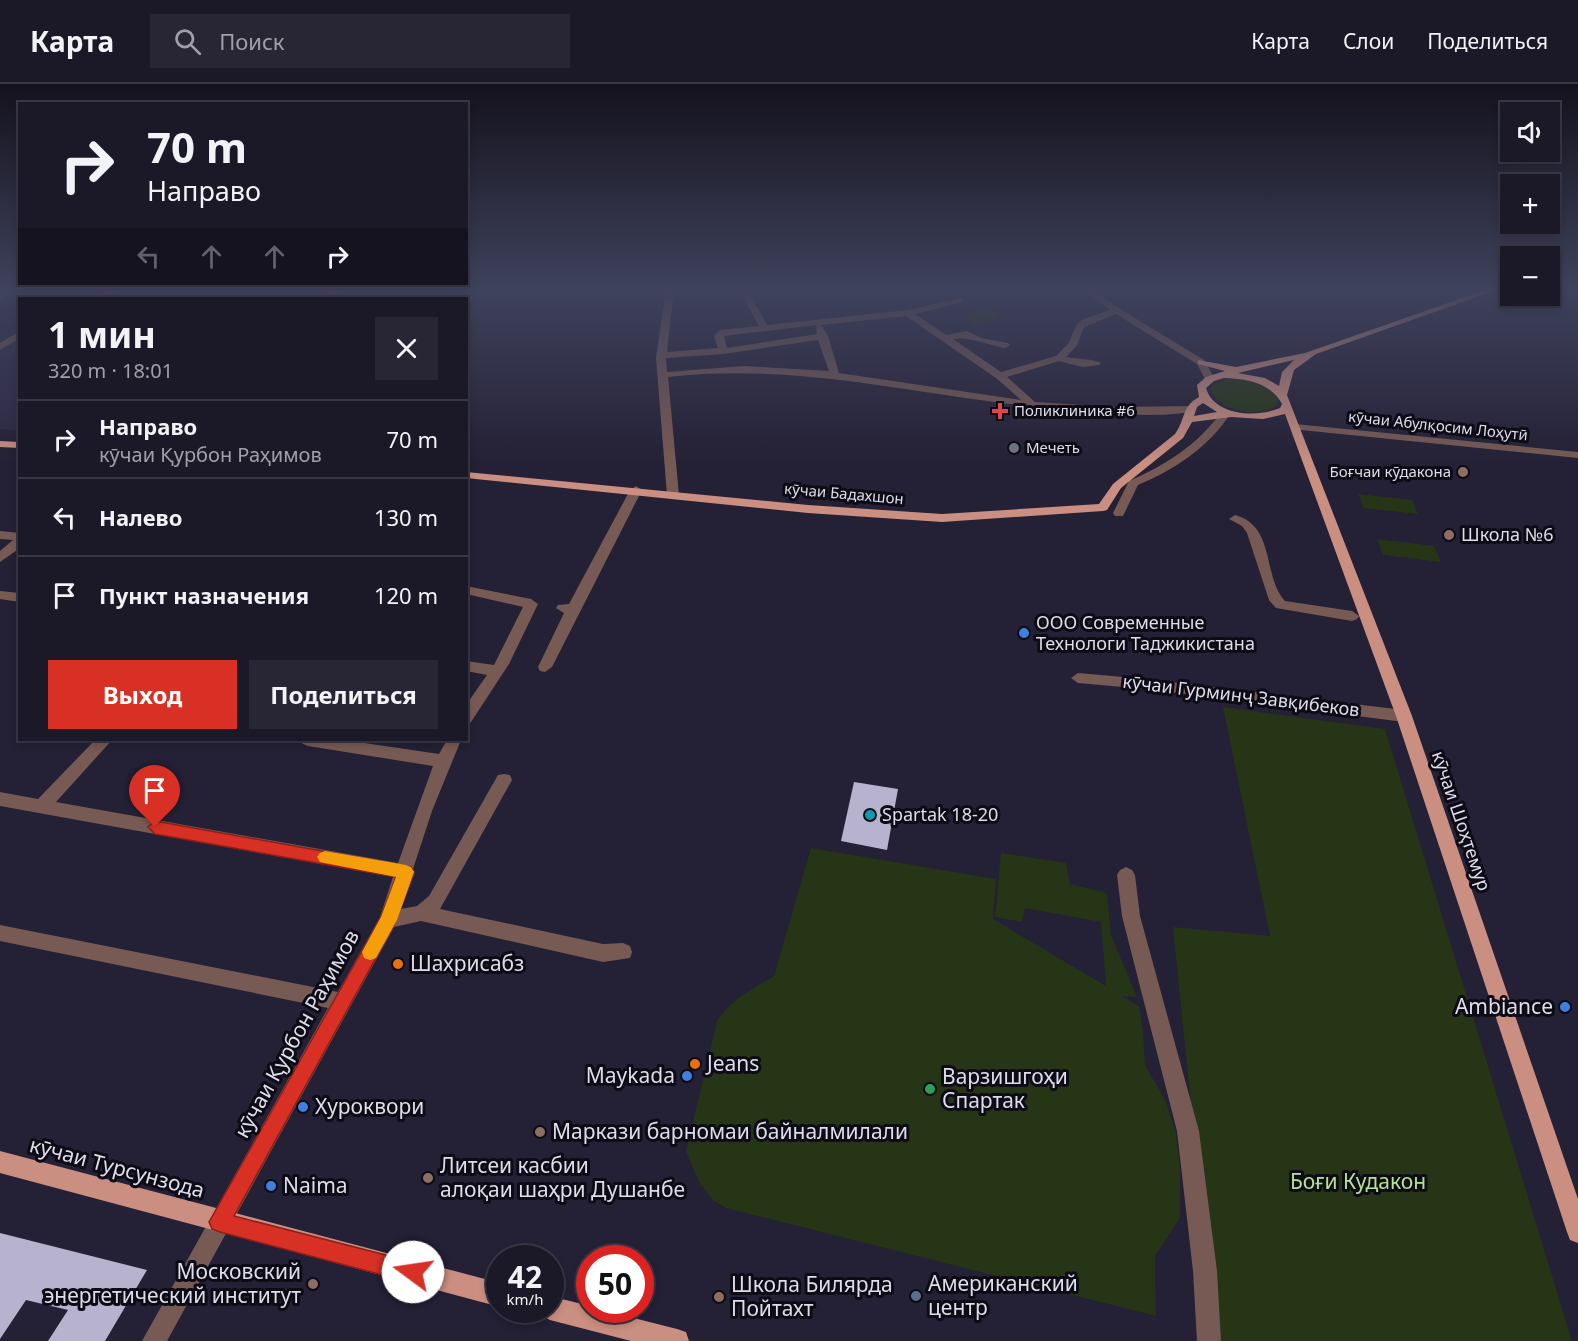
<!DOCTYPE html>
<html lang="ru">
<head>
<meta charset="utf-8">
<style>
	body { margin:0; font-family:"Noto Sans",sans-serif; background:#282534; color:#f1f3f6; height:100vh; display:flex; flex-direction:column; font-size:22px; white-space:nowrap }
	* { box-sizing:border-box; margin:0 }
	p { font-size:20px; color:#a0a0a8 }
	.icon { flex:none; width:33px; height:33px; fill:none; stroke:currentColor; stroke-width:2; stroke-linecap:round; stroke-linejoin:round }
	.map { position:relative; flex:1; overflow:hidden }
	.panel { position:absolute; left:18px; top:213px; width:450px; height:444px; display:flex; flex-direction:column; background:#1b1828; border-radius:0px; box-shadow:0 3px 9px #0003,0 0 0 2px #393745 }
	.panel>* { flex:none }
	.top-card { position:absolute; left:18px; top:18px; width:450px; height:183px; border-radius:0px; box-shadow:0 3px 9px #0003,0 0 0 2px #393745; background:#1b1828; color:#f1f3f6; overflow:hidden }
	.controls { position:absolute; left:1500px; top:18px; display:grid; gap:12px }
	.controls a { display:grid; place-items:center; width:60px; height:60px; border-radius:0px; background:#1b1828; box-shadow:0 3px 9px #0003,0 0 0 2px #393745; font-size:30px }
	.speed { position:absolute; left:486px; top:1161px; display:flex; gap:12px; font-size:30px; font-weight:700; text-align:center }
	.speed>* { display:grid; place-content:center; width:78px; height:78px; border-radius:50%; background:#1b1828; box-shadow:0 3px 9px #0003,0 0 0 2px #393745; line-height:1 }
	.speed small { font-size:15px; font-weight:400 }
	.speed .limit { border:9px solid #d22; background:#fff; color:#111 }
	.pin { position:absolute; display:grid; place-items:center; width:51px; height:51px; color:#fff; margin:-62px -26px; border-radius:50% 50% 50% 0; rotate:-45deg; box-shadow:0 0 6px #0007 }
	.pin .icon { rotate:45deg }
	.me { position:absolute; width:66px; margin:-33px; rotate:284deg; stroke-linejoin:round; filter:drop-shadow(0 0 4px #0008) }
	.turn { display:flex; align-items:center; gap:21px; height:126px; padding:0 30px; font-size:27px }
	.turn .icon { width:78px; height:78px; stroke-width:2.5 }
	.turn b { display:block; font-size:42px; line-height:51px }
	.lanes { display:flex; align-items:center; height:57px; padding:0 30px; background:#0003; justify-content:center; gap:30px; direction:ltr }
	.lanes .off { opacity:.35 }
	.round { display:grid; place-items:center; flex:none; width:63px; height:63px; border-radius:0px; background:#282534 }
	.overview { display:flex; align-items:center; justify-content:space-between; height:102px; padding:0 30px }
	h1 { font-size:36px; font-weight:700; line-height:45px }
	.cta { display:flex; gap:12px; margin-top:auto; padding:12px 30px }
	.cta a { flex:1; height:69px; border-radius:0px; background:#d93025; color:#fff; font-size:24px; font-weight:700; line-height:69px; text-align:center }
	.cta a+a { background:#282534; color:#f1f3f6 }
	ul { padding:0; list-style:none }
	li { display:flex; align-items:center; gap:18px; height:78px; padding:0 30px; border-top:2px solid #393745 }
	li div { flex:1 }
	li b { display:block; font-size:22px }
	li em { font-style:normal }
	header { display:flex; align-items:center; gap:36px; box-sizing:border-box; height:84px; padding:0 30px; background:#1b1828; border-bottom:2px solid #393745 }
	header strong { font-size:28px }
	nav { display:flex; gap:33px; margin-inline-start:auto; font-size:21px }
	.search { width:420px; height:54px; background:#282534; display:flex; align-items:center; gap:15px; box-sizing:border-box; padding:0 21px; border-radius:0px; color:#a0a0a8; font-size:22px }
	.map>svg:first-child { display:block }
	.built { fill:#2c2742 }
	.green { fill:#253516 }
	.building { fill:#b7b3ce }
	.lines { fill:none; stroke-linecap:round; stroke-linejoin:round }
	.minor { fill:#775a53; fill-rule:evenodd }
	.major { fill:#cb8f81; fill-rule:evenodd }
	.route { fill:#d93025; stroke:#8d1f18; stroke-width:1.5 }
	.slow { fill:#f59e0b }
	.health-dot { fill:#e0444e; stroke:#0d0b15; stroke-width:2 }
	.worship-dot { fill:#6b7280; stroke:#0d0b15; stroke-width:2 }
	.education-dot { fill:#8d6e63; stroke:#0d0b15; stroke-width:2 }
	.shop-dot { fill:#3f7fe0; stroke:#0d0b15; stroke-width:2 }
	.culture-dot { fill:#0f9aa8; stroke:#0d0b15; stroke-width:2 }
	.food-dot { fill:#e8710a; stroke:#0d0b15; stroke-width:2 }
	.leisure-dot { fill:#2e9e5b; stroke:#0d0b15; stroke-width:2 }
	.service-dot { fill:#5c6f8a; stroke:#0d0b15; stroke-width:2 }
	.labels { text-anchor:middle; stroke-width:6; stroke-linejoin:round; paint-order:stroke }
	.far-poi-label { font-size:15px; fill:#dfddeb; stroke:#0d0b15; text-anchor:start }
	.far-street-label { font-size:15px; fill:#dfddeb; stroke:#0d0b15 }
	.poi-label { font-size:18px; fill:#dfddeb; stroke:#0d0b15; text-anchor:start }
	.street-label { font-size:18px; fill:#dfddeb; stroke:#0d0b15 }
	.near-poi-label { font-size:21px; fill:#dfddeb; stroke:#0d0b15; text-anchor:start }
	.near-street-label { font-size:21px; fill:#dfddeb; stroke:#0d0b15 }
	.near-park-label { font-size:21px; fill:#b5e28e; stroke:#0d0b15 }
</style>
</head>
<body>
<header>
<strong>Карта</strong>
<div class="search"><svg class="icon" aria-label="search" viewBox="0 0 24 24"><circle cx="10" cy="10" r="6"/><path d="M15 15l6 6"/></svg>Поиск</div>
<nav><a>Карта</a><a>Слои</a><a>Поделиться</a></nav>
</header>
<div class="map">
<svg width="1578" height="1257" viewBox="0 0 1578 1257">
	<rect width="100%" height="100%" fill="#242035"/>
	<g class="built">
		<path d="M 87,204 L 329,204 L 322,214 L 67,214 Z"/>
		<path d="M 19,242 L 19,347 L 0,345 L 0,255 Z"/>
	</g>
	<g class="green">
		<path d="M 986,223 L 1003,233 L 976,242 L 963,233 Z"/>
		<path d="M 1226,295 C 1245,295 1267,298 1278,314 L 1278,319 C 1264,336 1217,328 1211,305 L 1213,301 Z"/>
		<path d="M 1358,410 L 1412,416 L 1418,430 L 1364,424 Z"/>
		<path d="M 1377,455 L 1434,462 L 1441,478 L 1383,471 Z"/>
		<path d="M 1223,623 L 1385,645 L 1572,1257 L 1215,1257 L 1173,843 L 1270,852 Z"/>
		<path d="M 811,764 L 996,795 L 993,835 L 1106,902 L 1101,838 L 1025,824 L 1022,838 L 995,833 L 1001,769 L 1066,779 L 1070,800 L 1107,809 L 1111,851 L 1137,913 L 1121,912 L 1139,922 L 1143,946 L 1145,981 L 1165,1016 L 1176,1049 L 1180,1084 L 1180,1134 L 1155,1172 L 1156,1232 L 726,1124 L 714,1117 L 700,1100 L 686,1068 L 717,937 C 732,915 752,905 774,892 Z"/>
	</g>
	<g class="building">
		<path d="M 854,698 L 898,705 L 887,766 L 841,757 Z"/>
		<path d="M 0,1149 L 147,1186 L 105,1257 L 48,1257 L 68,1226 L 26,1216 L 0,1255 Z"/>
	</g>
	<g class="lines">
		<g class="minor">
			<path d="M 1,204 L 9,204 L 3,216 L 0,217 Z"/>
			<path d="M 110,204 L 120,204 L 103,214 L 93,214 Z"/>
			<path d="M 334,204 L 343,204 L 333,214 L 324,214 Z"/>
			<path d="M 666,204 L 674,204 L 667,268 L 718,264 L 714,252 L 720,246 L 759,242 L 744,214 L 748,211 L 752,214 L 767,241 L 908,226 L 962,214 L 962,218 L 915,230 L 946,251 L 967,247 L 981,254 L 1008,259 L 1010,261 L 1005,264 C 988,261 969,252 953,255 L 1001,288 L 1056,272 L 1068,260 L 1077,240 L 1084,235 L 1110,226 L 1082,204 L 1091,204 L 1120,225 L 1204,276 L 1215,295 L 1206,297 L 1197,280 L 1116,230 L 1084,243 L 1077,261 L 1066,273 C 1075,275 1095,275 1101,279 L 1099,281 L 1083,283 L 1059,277 L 1007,293 L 1035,318 L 1114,323 L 1191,322 L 1196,325 L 1195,327 C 1163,334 1113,330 1081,327 C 938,318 813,277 668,293 L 679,411 L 673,415 L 667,411 L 656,274 ZM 906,232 L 996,294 L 1021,316 L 839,289 L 828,252 L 821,241 ZM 816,241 L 817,250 L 727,264 L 724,252 ZM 818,256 L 829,287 L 744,282 L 667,288 L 666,274 L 723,270 Z"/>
			<path d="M 20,247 L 20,254 L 0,266 L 0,259 Z"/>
			<path d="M 1221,328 L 1230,330 C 1209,363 1174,386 1138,401 L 1123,432 L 1115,432 L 1113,429 L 1129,397 C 1164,382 1199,360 1221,328 Z"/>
			<path d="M 1295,340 L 1578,368 L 1578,374 L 1291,345 L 1290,343 Z"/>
			<path d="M 636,402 L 642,406 L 552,583 L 545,588 L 540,587 L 538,583 L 564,529 L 556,524 L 558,521 L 569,520 L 630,406 Z"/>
			<path d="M 1235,431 C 1276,442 1262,492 1285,517 L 1352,527 L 1359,532 L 1357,535 L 1352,537 L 1276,524 L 1269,516 L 1247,449 L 1242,442 L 1229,435 Z"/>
			<path d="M 0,447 L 20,449 L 20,464 L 0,478 L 0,467 L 13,456 L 0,455 Z"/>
			<path d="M 466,502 L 531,515 L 538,520 L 509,580 L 471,638 L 466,640 L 466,621 L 487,591 L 466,587 L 466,577 L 494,581 L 523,523 L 466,510 Z"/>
			<path d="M 0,507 L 20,509 L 20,518 L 0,515 Z"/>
			<path d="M 1078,589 L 1146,595 L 1404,626 L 1409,628 L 1412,632 L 1409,636 L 1404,638 L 1146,605 L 1078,599 L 1071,594 Z"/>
			<path d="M 95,656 L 112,656 L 56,718 L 398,779 L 433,682 L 308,662 L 303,660 L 300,656 L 344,656 L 439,670 L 447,656 L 461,656 L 432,727 L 413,785 L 415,788 L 401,825 L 417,822 L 429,812 L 498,691 L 504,690 L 510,691 L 512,696 L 440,825 L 603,860 L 623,859 L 630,862 L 632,868 L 630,874 L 603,878 L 421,837 L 394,843 L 167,1257 L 142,1257 L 328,924 L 0,857 L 0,841 L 338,908 L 380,833 L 393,793 L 0,722 L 0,708 L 38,715 Z"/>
			<path d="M 1126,783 L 1132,786 L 1135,791 L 1140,832 L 1199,1047 L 1217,1187 L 1221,1257 L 1197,1257 L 1193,1187 L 1177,1047 L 1122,832 L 1117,791 L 1120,786 Z"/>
		</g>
		<g class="major">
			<path d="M 1491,204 L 1502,204 L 1316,270 L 1294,286 L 1287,311 L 1412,632 L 1578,1115 L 1578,1159 L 1570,1156 L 1567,1148 L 1396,632 L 1285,330 L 1263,335 L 1231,333 L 1192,338 L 1183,354 L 1121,404 L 1107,426 L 1103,427 L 942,438 L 808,429 L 466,394 L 466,388 L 808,421 L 942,430 L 1099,420 L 1113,400 L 1175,350 C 1186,335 1181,323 1199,313 L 1197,301 L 1206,293 L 1225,287 L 1198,280 L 1198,276 L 1236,283 L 1305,269 ZM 1294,276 L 1282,288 L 1279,302 L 1265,294 L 1238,289 ZM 1224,294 C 1247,295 1270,298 1282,320 L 1280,324 C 1257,334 1214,332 1206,304 L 1214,297 ZM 1203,319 L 1217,328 L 1194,332 L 1197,323 Z"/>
			<path d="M 0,357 L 20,358 L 20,364 L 0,363 Z"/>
			<path d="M 0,1067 L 500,1199 L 500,1223 L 0,1089 Z"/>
			<path d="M 550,1212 L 590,1222 L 590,1226 L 602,1226 L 677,1245 L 686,1248 L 689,1257 L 631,1257 L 550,1236 L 542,1232 L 539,1226 L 550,1226 Z"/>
		</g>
	</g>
	<linearGradient id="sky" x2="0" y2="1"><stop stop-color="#14121d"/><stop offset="0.54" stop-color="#3f425c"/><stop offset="1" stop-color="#3f425c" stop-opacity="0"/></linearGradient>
	<rect width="1578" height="380" fill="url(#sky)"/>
	<path class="route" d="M 155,737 L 411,783 L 414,788 L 394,841 L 234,1132 L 413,1178 L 421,1181 L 424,1188 L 421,1196 L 413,1199 L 220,1148 L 212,1145 L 209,1138 L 381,833 L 396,793 L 155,750 L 148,743 Z"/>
	<path class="slow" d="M 325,767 L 406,781 L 411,783 L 414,788 L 397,836 L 376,874 L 370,876 L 364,874 L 362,868 L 381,833 L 396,793 L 320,778 L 317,773 L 320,769 Z"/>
	<path class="health-dot" d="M997 318h6v6h6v6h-6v6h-6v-6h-6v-6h6z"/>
	<circle class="worship-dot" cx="1014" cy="364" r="6"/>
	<g class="education-dot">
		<circle cx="1463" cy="388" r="6"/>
		<circle cx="1449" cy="451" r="6"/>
		<circle cx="540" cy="1048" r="6"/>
		<circle cx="428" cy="1094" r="6"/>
		<circle cx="313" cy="1200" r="6"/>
		<circle cx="719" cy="1213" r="6"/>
	</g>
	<g class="shop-dot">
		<circle cx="1024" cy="549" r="6"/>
		<circle cx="1565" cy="923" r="6"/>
		<circle cx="687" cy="992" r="6"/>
		<circle cx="303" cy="1023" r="6"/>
		<circle cx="271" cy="1102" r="6"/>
	</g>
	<circle class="culture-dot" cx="870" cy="731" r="6"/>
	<g class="food-dot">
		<circle cx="398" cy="880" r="6"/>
		<circle cx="695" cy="980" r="6"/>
	</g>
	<circle class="leisure-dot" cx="930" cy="1005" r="6"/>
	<circle class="service-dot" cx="916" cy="1212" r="6"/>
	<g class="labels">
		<g class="far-poi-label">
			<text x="1014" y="332">Поликлиника #6</text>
			<text x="1026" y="369">Мечеть</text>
			<text x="1451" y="393" text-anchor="end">Боғчаи кӯдакона</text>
		</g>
		<g class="far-street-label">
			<text transform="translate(1438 342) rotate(6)" y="5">кӯчаи Абулқосим Лоҳутӣ</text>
			<text transform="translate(844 410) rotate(5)" y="5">кӯчаи Бадахшон</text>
		</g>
		<g class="poi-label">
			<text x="1461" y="457">Школа №6</text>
			<text x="1036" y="545">ООО Современные<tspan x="1036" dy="21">Технологи Таджикистана</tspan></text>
			<text x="882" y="737">Spartak 18-20</text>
		</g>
		<g class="street-label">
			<text transform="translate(1241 612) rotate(7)" y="6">кӯчаи Гурминҷ Завқибеков</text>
			<text transform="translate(1461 737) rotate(71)" y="6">кӯчаи Шоҳтемур</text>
		</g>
		<g class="near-poi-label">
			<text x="410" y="887">Шахрисабз</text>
			<text x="1553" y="930" text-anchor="end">Ambiance</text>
			<text x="707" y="987">Jeans</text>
			<text x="675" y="999" text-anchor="end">Maykada</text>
			<text x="942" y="1000">Варзишгоҳи<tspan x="942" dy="24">Спартак</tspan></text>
			<text x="315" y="1030">Хуроквори</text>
			<text x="552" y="1055">Маркази барномаи байналмилали</text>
			<text x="440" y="1089">Литсеи касбии<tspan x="440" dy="24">алоқаи шаҳри Душанбе</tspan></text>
			<text x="283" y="1109">Naima</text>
			<text x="301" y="1195" text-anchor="end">Московский<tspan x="301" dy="24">энергетический институт</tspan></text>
			<text x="928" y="1207">Американский<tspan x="928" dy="24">центр</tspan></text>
			<text x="731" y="1208">Школа Билярда<tspan x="731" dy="24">Пойтахт</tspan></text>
		</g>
		<g class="near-street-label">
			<text transform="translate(297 950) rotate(-61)" y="7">кӯчаи Қурбон Раҳимов</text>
			<text transform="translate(117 1084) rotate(15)" y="7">кӯчаи Турсунзода</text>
		</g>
		<g class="near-park-label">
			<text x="1358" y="1105">Боғи Кудакон</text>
		</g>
	</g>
</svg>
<div class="controls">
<a><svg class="icon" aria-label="sound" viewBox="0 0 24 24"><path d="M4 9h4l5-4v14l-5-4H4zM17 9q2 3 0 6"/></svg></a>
<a>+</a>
<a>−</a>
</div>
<div class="speed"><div>42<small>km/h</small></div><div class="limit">50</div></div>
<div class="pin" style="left:155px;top:743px;background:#d93025"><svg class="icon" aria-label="arrive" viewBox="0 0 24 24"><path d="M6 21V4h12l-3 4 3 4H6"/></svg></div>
<svg class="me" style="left:413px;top:1188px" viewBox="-20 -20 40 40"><circle r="19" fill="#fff"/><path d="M0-13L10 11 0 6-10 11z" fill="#d93025"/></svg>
<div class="top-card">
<div class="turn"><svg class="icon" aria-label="right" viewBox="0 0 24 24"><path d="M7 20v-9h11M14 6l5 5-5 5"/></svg><div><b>70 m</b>Направо</div></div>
<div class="lanes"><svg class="icon off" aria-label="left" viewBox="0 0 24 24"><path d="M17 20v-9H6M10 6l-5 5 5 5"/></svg><svg class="icon off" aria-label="ahead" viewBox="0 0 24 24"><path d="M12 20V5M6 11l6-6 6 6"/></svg><svg class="icon off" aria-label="ahead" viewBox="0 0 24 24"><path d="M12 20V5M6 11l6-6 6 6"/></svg><svg class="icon" aria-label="right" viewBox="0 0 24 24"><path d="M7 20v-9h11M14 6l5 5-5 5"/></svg></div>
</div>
<section class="panel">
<div class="overview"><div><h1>1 мин</h1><p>320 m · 18:01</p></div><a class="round"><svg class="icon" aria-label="close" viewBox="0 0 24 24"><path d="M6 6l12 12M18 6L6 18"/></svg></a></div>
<ul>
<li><svg class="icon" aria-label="right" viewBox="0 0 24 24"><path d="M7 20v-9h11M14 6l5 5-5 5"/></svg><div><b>Направо</b><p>кӯчаи Қурбон Раҳимов</p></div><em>70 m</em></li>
<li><svg class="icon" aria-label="left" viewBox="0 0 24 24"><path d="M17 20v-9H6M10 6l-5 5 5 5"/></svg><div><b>Налево</b></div><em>130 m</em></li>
<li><svg class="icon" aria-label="arrive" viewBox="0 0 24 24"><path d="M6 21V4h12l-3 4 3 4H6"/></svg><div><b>Пункт назначения</b></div><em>120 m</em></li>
</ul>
<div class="cta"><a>Выход</a><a>Поделиться</a></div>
</section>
</div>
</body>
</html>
